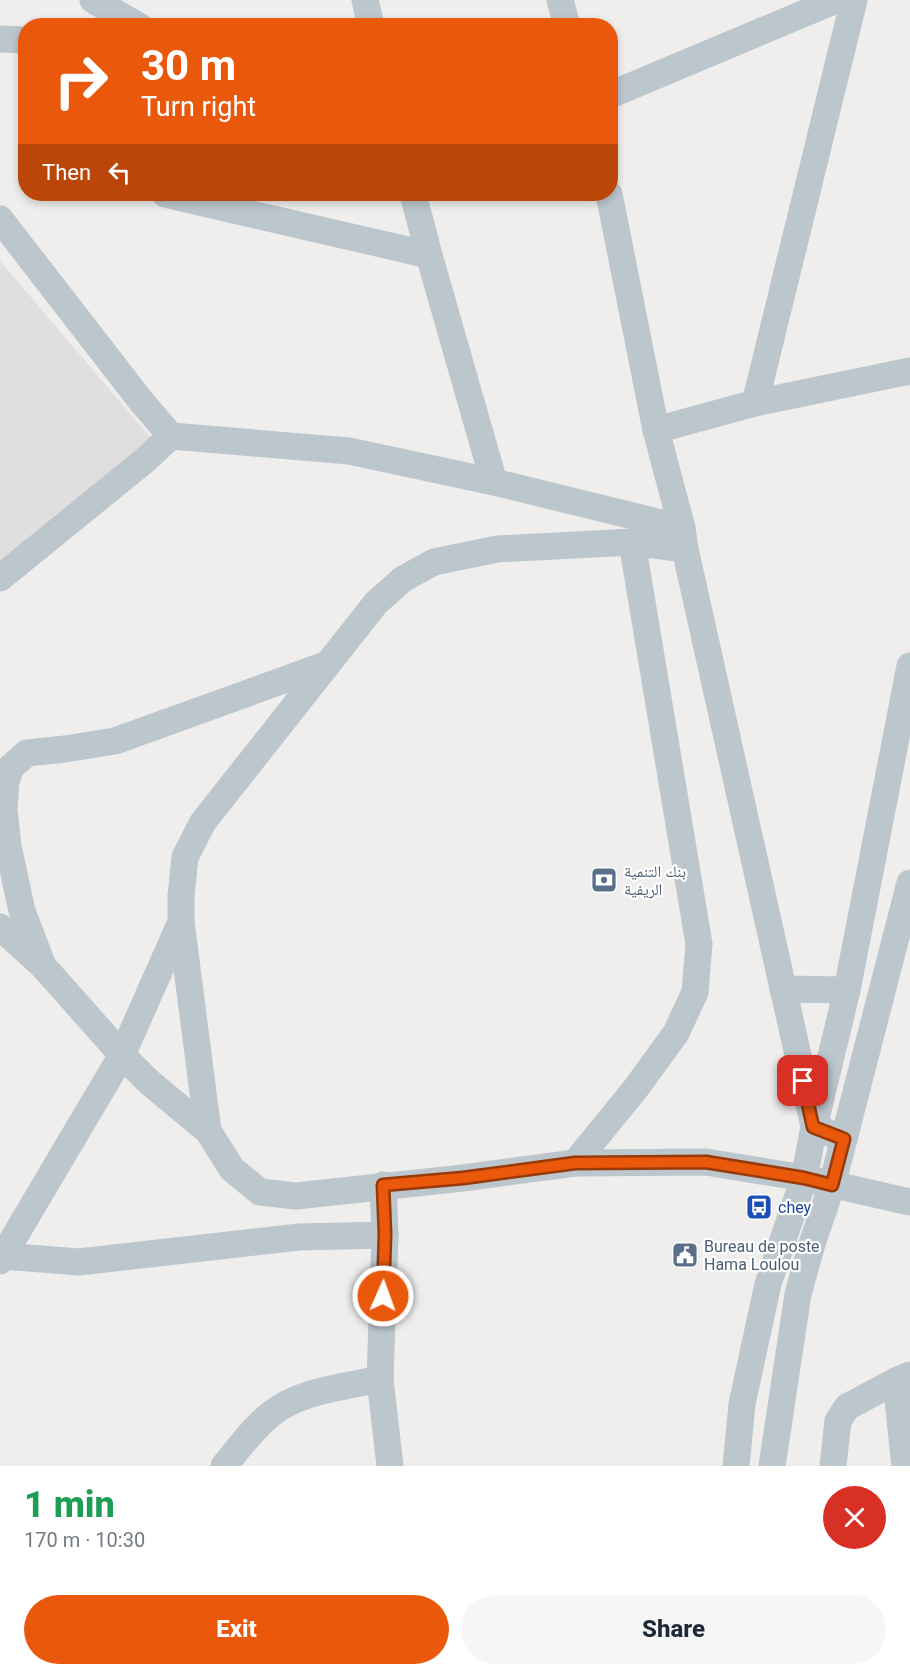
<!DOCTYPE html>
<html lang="en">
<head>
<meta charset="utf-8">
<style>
	body { margin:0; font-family:Roboto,"Noto Naskh Arabic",sans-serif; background:#f6f6f7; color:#1f2937; height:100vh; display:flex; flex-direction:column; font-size:22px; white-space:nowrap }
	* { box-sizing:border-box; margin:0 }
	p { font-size:20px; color:#747a83 }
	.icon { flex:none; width:33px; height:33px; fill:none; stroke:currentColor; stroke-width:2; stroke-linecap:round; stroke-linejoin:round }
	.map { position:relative; height:1466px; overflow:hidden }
	.details { display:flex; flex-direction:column; background:#fff; flex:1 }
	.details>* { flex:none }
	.hud { position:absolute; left:18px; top:18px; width:600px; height:183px; border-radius:24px; box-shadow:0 3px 9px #0003; background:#ea580c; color:#fff; overflow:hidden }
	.pin { position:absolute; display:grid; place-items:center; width:51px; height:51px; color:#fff; margin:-26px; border-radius:12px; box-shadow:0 3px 9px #0006 }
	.me { position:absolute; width:66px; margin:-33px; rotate:2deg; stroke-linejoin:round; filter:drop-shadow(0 0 4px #0008) }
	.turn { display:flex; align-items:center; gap:21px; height:126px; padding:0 24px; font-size:27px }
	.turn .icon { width:78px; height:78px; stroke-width:2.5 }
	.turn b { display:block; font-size:42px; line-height:51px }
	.then { display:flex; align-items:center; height:57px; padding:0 24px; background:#0003; gap:12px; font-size:22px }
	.round { display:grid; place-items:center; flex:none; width:63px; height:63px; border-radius:32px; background:#f6f6f7 }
	.headline { display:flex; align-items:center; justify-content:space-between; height:102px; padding:0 24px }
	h1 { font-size:36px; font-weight:800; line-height:45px; color:#1e9e55 }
	.action { display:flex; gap:12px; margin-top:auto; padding:12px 24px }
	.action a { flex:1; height:69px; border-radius:36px; background:#ea580c; color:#fff; font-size:24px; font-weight:800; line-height:69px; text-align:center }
	.action a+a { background:#f6f6f7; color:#1f2937 }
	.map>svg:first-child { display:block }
	.education { fill:#e1dedf }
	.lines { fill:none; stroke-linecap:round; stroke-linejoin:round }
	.minor { stroke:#bbc6cd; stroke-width:27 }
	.route-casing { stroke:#983908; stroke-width:15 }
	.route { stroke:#ea580c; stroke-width:10 }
	.labels { text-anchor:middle; stroke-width:4.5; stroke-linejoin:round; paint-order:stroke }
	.service-label { font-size:16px; fill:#4e5e75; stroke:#fff; text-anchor:start }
	.transit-label { font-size:16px; fill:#164399; stroke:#fff; text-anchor:start }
</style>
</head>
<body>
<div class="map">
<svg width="910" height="1466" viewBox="0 0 910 1466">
	<rect width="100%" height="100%" fill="#f0eded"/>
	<path class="education" d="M 0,261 L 156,444 L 0,569 Z"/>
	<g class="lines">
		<g class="minor">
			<path d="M 93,0 L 139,26"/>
			<path d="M 365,0 L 371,26"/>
			<path d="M 560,0 L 567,26"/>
			<path d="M 0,39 L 26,40"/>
			<path d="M 610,95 L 836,0"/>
			<path d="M 165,194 L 429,255"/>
			<path d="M 413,194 L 429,255 L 494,482"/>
			<path d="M 609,194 L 656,430 L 682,528 L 685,549 L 814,1127 L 844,1139"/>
			<path d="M 0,219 L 141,401 L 171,436 L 349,451 L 494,482 L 682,528"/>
			<path d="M 755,403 L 854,0"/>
			<path d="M 656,430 L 755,403 L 910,371"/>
			<path d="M 685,549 L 632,542 L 497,549 L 434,562 L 403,579 L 376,603 L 203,822 L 185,857 L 181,896 L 181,922 L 208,1131 L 232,1169 L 260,1192 L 296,1196 L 463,1178 L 575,1163 L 706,1162 L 804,1178 L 910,1202"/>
			<path d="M 0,578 L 144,461 L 171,436"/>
			<path d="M 0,927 L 43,966 L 122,1055 L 149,1082 L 208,1131"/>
			<path d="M 43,966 L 22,911 L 8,846 L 4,809 L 6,782 L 11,767 L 27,753 L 65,749 L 115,741 L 328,664"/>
			<path d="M 783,989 L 847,990"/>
			<path d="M 575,1163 L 636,1088 L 676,1033 L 695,992 L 699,944 L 632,542"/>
			<path d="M 383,1185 L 385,1235 L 380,1379 L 390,1466"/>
			<path d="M 0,1254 L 3,1256 L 79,1262 L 299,1237 L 385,1235"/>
			<path d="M 0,1261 L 122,1055 L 181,922"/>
			<path d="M 896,1381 L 905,1466"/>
			<path d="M 224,1466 C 239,1448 253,1428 271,1414 C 301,1390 344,1387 380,1379"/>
			<path d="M 736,1466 L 742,1404 L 768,1284 L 804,1178 L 814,1127 L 847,990 L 910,666"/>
			<path d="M 772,1466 L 798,1294 L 812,1244 L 832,1185 L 910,883"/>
			<path d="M 833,1466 L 838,1421 L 847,1407 L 896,1381 L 910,1375"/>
		</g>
	</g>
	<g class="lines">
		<defs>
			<path id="route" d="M 383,1296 L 385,1234 L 383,1185 L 463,1178 L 575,1163 L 706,1162 L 804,1178 L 832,1185 L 844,1139 L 813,1127 L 803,1081"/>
		</defs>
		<use href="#route" class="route-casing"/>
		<use href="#route" class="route"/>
	</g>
	<defs>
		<symbol id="bank-square" viewBox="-11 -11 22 22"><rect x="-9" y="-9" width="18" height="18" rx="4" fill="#5c6f8a" stroke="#fff"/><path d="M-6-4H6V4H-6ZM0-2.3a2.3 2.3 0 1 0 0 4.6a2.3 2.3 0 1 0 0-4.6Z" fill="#fff"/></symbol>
		<symbol id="bus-square" viewBox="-11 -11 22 22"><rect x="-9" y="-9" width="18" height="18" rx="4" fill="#1a4fb4" stroke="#fff"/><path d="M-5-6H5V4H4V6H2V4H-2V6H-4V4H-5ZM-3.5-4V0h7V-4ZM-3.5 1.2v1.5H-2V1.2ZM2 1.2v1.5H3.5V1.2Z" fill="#fff"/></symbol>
		<symbol id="civic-square" viewBox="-11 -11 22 22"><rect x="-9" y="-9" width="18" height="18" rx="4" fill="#5c6f8a" stroke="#fff"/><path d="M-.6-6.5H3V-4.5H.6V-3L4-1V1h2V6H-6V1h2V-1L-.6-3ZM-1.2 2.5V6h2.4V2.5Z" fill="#fff"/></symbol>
	</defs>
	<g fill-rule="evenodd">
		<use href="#bank-square" x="589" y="865" width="30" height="30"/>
		<use href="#bus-square" x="744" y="1192" width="30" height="30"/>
		<use href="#civic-square" x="670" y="1240" width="30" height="30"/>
	</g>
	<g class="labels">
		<g class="service-label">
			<text x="624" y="877">بنك التنمية<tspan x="624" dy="18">الريفية</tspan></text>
			<text x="704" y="1252">Bureau de poste<tspan x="704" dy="18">Hama Loulou</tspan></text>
		</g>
		<g class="transit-label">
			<text x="778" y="1213">chey</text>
		</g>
	</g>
</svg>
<div class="pin" style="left:803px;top:1081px;background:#d93025"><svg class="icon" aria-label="arrive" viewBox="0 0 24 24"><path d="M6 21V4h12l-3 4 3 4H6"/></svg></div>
<svg class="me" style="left:383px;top:1296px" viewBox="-20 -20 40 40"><circle r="17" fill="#ea580c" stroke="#fff" stroke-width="3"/><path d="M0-11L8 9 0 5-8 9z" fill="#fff"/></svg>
<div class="hud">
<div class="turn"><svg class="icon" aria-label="right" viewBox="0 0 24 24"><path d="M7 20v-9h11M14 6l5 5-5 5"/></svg><div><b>30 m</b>Turn right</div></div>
<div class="then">Then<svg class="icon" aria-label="left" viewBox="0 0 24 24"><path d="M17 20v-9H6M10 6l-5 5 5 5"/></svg></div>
</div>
</div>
<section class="details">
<div class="headline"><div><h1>1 min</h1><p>170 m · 10:30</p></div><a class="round" style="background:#d93025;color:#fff"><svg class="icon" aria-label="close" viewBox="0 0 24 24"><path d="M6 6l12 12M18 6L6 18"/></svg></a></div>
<div class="action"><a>Exit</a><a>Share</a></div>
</section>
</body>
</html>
